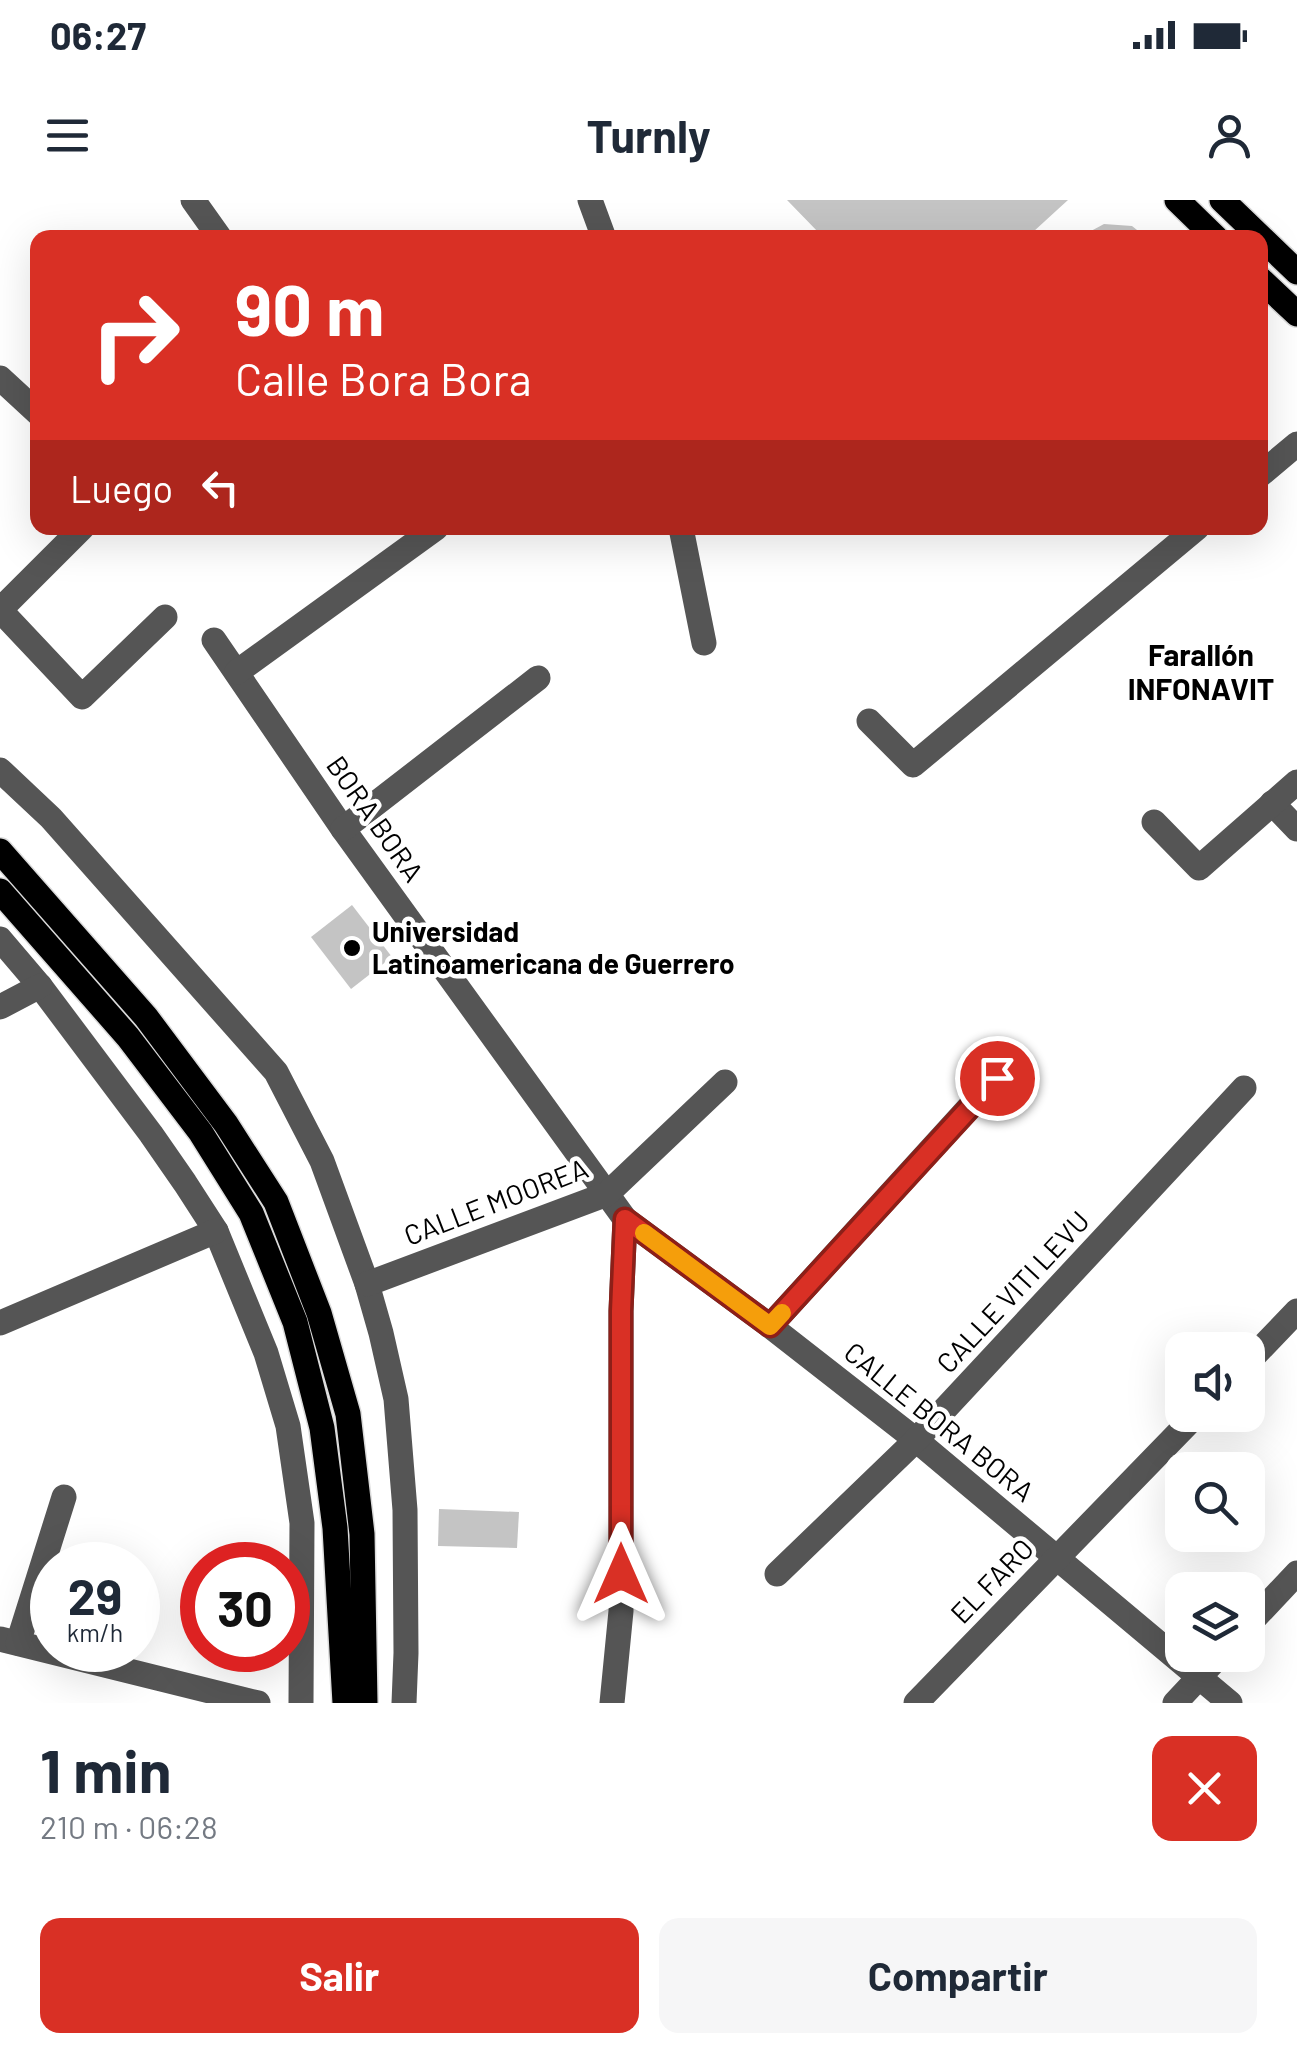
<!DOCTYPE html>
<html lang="es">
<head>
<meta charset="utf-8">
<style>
	body { margin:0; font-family:Barlow,sans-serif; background:#f6f6f7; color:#1f2937; height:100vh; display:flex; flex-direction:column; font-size:38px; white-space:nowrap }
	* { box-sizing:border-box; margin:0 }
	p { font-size:32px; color:#747a83 }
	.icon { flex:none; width:55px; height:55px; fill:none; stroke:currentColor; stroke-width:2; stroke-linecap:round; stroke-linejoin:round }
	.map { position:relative; height:1503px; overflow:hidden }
	.panel { display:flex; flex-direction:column; background:#fff; flex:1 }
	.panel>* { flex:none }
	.guide { position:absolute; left:30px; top:30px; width:1238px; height:305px; border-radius:20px; box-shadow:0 10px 40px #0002; background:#d93025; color:#fff; overflow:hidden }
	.buttons { position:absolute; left:1165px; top:1132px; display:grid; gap:20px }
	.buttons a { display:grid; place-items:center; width:100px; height:100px; border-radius:20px; background:#fff; box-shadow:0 10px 40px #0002; font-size:50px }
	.speed { position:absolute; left:30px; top:1342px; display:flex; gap:20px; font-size:50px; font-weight:700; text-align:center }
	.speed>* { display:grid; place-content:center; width:130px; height:130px; border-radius:50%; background:#fff; box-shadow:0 10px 40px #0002; line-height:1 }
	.speed small { font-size:25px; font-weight:400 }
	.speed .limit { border:15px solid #d22; background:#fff; color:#111 }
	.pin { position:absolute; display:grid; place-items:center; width:85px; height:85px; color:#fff; margin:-42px; border:5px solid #fff; border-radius:50%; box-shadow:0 2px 10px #0007 }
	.me { position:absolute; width:110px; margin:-55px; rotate:0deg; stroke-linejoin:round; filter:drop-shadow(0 0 8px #0008) }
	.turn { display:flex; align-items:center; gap:35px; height:210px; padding:0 40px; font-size:45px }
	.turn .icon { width:130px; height:130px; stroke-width:2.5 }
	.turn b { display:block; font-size:70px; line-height:85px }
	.then { display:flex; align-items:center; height:95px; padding:0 40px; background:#0003; gap:20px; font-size:38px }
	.round { display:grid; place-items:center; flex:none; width:105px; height:105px; border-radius:20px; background:#f6f6f7 }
	.head { display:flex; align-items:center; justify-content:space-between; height:170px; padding:0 40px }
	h1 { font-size:60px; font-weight:700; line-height:75px }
	.cta { display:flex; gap:20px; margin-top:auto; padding:20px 40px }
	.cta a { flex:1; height:115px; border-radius:20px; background:#d93025; color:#fff; font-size:40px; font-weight:700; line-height:115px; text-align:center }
	.cta a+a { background:#f6f6f7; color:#1f2937 }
	.status { display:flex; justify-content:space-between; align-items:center; height:70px; padding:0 50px; background:#fff; direction:ltr }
	.status svg { height:28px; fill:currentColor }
	header { display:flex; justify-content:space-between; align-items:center; height:130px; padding:0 40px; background:#fff; font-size:45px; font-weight:700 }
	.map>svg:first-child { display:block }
	.building { fill:#c4c4c4 }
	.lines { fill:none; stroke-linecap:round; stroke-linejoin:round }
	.major-casing { stroke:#dbdbdb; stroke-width:28 }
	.minor { stroke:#555; stroke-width:25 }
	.major { stroke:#000; stroke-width:25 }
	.route-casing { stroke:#8d1f18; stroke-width:25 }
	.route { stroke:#d93025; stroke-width:18 }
	.slow { stroke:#f59e0b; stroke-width:18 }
	.poi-dot { fill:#000; stroke:#fff; stroke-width:4 }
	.labels { text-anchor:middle; stroke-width:9; stroke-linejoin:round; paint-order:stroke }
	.street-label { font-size:28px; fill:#000; stroke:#fff }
	.poi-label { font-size:28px; font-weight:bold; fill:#000; stroke:#fff; text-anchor:start }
	.neighbourhood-label { font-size:30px; font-weight:bold; fill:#000; stroke:#fff }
</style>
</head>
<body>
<div class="status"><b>06:27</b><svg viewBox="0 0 49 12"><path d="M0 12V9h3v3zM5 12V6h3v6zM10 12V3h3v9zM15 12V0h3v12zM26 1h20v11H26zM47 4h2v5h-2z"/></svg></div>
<header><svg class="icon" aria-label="menu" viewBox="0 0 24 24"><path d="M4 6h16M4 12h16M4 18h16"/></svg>Turnly<svg class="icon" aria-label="person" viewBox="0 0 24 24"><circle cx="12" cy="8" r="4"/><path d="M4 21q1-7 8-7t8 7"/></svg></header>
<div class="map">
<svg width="1297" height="1503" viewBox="0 0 1297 1503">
	<rect width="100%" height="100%" fill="#fff"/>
	<g class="building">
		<path d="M 787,0 L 1068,0 L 1033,32 L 1039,38 L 819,38 L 820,34 Z"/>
		<path d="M 1104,24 L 1132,26 L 1147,38 L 1078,38 Z"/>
		<path d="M 352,705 L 392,757 L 351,789 L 311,737 Z"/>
		<path d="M 439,1309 L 519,1312 L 517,1348 L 438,1346 Z"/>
	</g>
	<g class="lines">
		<defs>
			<g id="major">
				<path d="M 1177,0 L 1216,38"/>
				<path d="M 1222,0 L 1297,72"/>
				<path d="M 1260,79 L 1297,114"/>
				<path d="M 0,651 L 146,817 L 226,924 L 276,1002 L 319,1113 L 348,1214 L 362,1334 L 365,1503"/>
				<path d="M 0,691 L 128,837 L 201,933 L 251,1013 L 295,1122 L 322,1228 L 335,1328 L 345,1503"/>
			</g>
		</defs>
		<use href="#major" class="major-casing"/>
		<g class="minor">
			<path d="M 193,0 L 220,38"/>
			<path d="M 590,0 L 604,38"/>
			<path d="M 0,178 L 38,213"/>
			<path d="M 1260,275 L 1297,244"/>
			<path d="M 82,328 L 0,410 L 82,497 L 165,417"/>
			<path d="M 681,328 L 704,443"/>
			<path d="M 214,440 L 343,629 L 625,1019 L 770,1126 L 916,1240 L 1230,1503"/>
			<path d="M 237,472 L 436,328"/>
			<path d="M 869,521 L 913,565 L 1197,328"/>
			<path d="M 0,570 L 51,618 L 276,872 L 322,961 L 367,1084 L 381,1133 L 396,1199 L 405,1310 L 406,1453 L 404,1503"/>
			<path d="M 1272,603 L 1297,629"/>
			<path d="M 1154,622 L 1199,668 L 1297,582"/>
			<path d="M 343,629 L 538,478"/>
			<path d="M 0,739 L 40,786 L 151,934 L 185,983 L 216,1031 L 266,1153 L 288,1226 L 302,1323 L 301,1503"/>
			<path d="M 0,807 L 40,786"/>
			<path d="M 367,1084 L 607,994 L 725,882"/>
			<path d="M 0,1123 L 216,1031"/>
			<path d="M 770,1126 L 997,877"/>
			<path d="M 1248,1162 L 1297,1111"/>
			<path d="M 777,1374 L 916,1240 L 1244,888"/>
			<path d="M 1248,1425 L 1297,1373"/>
			<path d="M 0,1439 L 258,1503"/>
			<path d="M 18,1443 L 64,1297"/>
			<path d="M 612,1503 L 621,1411 L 621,1111 L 625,1019"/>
			<path d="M 916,1503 L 1196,1215"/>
			<path d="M 1175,1503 L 1220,1455"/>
		</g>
		<use href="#major" class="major"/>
	</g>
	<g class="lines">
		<defs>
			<path id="route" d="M 621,1374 L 621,1111 L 625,1019 L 770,1126 L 997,878"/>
		</defs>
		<use href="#route" class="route-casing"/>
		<use href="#route" class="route"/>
		<path class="slow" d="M 644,1033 L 770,1126 L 782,1113"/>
	</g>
	<circle class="poi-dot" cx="352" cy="748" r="10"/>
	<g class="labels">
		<g class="street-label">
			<text transform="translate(375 619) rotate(55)" y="10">BORA BORA</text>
			<text transform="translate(496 1002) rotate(-21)" y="10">CALLE MOOREA</text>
			<text transform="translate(1013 1092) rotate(-47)" y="10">CALLE VITI LEVU</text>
			<text transform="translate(939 1222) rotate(39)" y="10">CALLE BORA BORA</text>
			<text transform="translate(992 1381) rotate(-46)" y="10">EL FARO</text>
		</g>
		<g class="poi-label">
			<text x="372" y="742">Universidad<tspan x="372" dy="32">Latinoamericana de Guerrero</tspan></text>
		</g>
		<g class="neighbourhood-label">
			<text x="1201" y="466">Farallón<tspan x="1201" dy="34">INFONAVIT</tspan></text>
		</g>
	</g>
</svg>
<div class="buttons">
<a><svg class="icon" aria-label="sound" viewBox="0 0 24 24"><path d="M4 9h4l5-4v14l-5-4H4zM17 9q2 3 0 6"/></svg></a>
<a><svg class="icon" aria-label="search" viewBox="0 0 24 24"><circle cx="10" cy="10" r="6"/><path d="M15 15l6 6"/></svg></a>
<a><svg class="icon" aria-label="layers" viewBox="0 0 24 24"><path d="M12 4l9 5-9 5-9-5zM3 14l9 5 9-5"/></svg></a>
</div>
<div class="speed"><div>29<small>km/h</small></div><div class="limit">30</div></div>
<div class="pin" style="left:997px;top:878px;background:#d93025"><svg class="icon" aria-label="arrive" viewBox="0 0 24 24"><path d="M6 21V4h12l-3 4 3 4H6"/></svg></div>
<svg class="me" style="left:621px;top:1374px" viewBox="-20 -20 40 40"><path d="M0-17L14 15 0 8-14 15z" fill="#d93025" stroke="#fff" stroke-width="4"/></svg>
<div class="guide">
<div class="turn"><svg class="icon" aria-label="right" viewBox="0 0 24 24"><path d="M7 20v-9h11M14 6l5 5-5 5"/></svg><div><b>90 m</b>Calle Bora Bora</div></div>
<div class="then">Luego<svg class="icon" aria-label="left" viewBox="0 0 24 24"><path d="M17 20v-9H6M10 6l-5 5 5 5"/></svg></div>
</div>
</div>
<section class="panel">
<div class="head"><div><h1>1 min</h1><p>210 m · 06:28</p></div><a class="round" style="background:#d93025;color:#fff"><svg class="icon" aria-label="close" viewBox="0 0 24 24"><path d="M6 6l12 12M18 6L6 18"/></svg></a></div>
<div class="cta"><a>Salir</a><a>Compartir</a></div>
</section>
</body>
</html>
